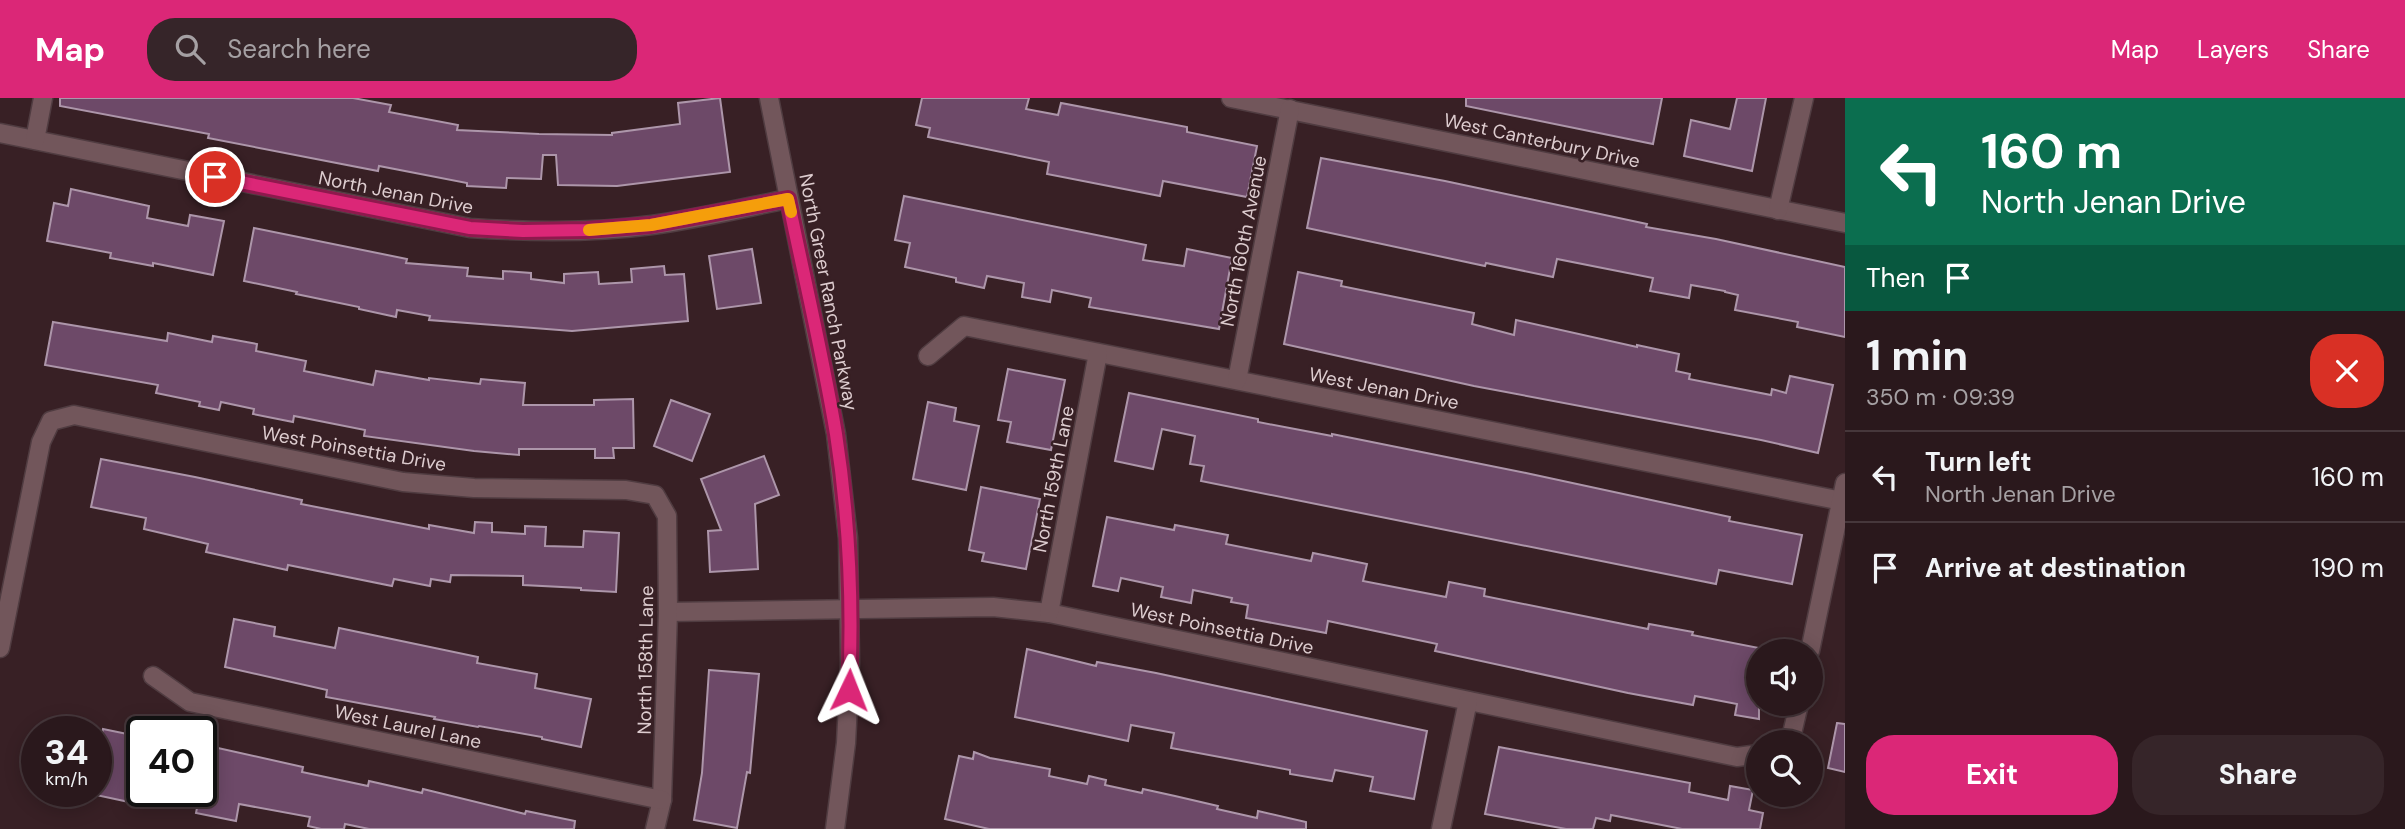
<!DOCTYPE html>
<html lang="en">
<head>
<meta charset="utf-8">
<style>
	body { margin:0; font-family:"DM Sans",sans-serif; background:#362529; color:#f1f3f6; height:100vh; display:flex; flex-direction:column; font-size:26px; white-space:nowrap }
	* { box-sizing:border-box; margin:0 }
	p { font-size:23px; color:#a5a0a3 }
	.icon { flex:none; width:38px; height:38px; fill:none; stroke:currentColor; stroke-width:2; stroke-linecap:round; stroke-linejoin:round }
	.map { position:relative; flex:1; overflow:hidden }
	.sheet { display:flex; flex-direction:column; background:#2a181c; width:560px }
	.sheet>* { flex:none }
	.banner { background:#0b6e4f; color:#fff; overflow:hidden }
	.fabs { position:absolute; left:1746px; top:541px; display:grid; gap:14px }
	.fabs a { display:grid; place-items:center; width:77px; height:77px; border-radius:50%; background:#2a181c; box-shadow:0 4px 18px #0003,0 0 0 2px #46373b; font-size:35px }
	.speed { position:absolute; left:21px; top:618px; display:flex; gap:14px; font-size:35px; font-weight:700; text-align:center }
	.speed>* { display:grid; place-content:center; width:91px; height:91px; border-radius:50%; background:#2a181c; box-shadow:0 4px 18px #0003,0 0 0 2px #46373b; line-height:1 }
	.speed small { font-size:18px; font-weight:400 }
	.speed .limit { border:4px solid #111; border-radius:10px; background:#fff; color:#111 }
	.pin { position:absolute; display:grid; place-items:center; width:60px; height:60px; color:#fff; margin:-30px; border:4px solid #fff; border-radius:50%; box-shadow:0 2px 7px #0007 }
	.me { position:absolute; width:77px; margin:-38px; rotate:2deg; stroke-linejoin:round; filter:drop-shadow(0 0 5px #0008) }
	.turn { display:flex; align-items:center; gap:24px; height:147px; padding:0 21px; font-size:32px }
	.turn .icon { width:91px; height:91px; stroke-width:2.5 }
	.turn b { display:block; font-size:49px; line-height:60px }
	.then { display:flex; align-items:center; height:66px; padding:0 21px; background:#0003; gap:14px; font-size:26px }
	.round { display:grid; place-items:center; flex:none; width:74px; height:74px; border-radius:28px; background:#362529 }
	.head { display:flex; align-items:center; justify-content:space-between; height:119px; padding:0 21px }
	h1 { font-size:42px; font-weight:700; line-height:52px }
	.primary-button { display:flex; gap:14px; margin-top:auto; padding:14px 21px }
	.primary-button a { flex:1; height:80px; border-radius:28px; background:#db2777; color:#fff; font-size:28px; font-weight:700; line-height:80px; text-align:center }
	.primary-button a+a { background:#362529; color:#f1f3f6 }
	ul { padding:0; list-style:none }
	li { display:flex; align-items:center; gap:21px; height:91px; padding:0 21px; border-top:2px solid #46373b }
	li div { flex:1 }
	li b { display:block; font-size:26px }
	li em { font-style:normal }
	header { display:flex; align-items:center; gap:42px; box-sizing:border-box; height:98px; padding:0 35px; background:#db2777; color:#fff }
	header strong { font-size:33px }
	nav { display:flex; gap:38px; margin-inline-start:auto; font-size:24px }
	.search { width:490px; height:63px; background:#362529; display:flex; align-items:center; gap:18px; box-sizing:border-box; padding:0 24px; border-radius:28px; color:#a5a0a3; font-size:26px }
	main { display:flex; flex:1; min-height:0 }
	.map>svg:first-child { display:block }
	.building { fill:#6d4968; stroke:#ad96aa; stroke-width:2 }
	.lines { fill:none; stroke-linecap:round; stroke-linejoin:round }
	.minor-casing { stroke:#503c41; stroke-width:21 }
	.tertiary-casing { stroke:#503c41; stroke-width:21 }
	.minor { stroke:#72565b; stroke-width:18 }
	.tertiary { stroke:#72565b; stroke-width:18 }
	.route-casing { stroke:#8e194d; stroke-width:18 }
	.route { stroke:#db2777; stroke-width:12 }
	.slow { stroke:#f59e0b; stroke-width:12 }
	.labels { text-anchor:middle; stroke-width:5; stroke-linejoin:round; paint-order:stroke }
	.street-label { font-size:19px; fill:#ddcccf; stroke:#382025 }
</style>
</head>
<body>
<header>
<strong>Map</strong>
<div class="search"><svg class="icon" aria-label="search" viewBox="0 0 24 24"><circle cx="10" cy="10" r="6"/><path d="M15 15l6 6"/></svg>Search here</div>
<nav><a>Map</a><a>Layers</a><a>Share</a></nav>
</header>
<main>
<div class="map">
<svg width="1845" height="731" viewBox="0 0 1845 731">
	<rect width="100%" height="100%" fill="#382025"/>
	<g class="building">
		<path d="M 60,0 L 353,0 L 391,7 L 389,14 L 458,27 L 457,32 L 539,36 L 612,37 L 612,35 L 680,26 L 678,5 L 720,0 L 730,74 L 617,88 L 558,87 L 556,57 L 543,57 L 541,81 L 507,80 L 506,90 L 467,88 L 467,85 L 379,68 L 378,73 L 208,40 L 209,36 L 60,8 Z"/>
		<path d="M 922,0 L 1029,0 L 1026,11 L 1058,17 L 1061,5 L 1187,29 L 1187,34 L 1257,48 L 1247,99 L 1163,83 L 1160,98 L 1047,76 L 1049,64 L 928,39 L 930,30 L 916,27 Z"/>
		<path d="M 1466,0 L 1662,0 L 1653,46 L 1466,8 Z"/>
		<path d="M 1737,0 L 1766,0 L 1752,73 L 1684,58 L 1691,22 L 1730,31 Z"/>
		<path d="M 1321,60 L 1445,83 L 1647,126 L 1646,129 L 1716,141 L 1845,169 L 1845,239 L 1797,229 L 1798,224 L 1735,212 L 1738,197 L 1725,194 L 1725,193 L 1691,187 L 1689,200 L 1650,193 L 1653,180 L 1557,161 L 1553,179 L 1486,165 L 1485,168 L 1307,130 Z"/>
		<path d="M 71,91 L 149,108 L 147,120 L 188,128 L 190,117 L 224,123 L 213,177 L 153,165 L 153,168 L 110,160 L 111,155 L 47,143 L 54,105 L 68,108 Z"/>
		<path d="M 904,98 L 1146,147 L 1143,162 L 1184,168 L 1187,151 L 1232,160 L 1219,231 L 1089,209 L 1091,200 L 1052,192 L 1050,204 L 1022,199 L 1024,185 L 987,178 L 984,190 L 956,184 L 956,180 L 905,169 L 910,145 L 895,142 Z"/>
		<path d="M 254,130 L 407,161 L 406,165 L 468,170 L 467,178 L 503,181 L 503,173 L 531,175 L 531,181 L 564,185 L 564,176 L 598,174 L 599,186 L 632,184 L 631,171 L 664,168 L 665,177 L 684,176 L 688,223 L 572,233 L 429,222 L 430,218 L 397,212 L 396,219 L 359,211 L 359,209 L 296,196 L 297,194 L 244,183 Z"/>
		<path d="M 752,151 L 761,205 L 717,211 L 709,158 Z"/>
		<path d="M 1298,174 L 1342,183 L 1341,188 L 1474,215 L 1472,226 L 1514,237 L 1516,222 L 1637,249 L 1637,247 L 1679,256 L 1676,273 L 1690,276 L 1689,281 L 1771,297 L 1772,291 L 1786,295 L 1790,278 L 1833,287 L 1818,355 L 1761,342 L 1474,288 L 1284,246 Z"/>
		<path d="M 53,224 L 167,243 L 168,235 L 212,244 L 213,238 L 257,246 L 256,253 L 306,263 L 304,273 L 373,287 L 376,273 L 429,282 L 429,280 L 480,286 L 481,281 L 525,285 L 523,307 L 594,307 L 594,302 L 633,301 L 634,350 L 613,350 L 614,360 L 595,360 L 595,351 L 519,351 L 519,357 L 474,353 L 364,338 L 365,332 L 294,318 L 293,324 L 253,316 L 254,311 L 221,304 L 219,312 L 199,308 L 200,304 L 156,295 L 158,287 L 45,267 Z"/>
		<path d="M 1008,271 L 1065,282 L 1051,352 L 1007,344 L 1011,324 L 998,322 Z"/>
		<path d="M 1129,295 L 1258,321 L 1258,324 L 1332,338 L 1332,336 L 1526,375 L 1730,419 L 1729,423 L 1802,437 L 1792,486 L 1719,472 L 1716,486 L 1201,383 L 1204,368 L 1190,366 L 1195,338 L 1162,331 L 1153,371 L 1115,363 Z"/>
		<path d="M 671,302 L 710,316 L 692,363 L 654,348 Z"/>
		<path d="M 928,304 L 956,310 L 954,323 L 979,328 L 966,392 L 913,381 Z"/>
		<path d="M 764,358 L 779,397 L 755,406 L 758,471 L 710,474 L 708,433 L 721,432 L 701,381 Z"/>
		<path d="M 101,361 L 195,379 L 302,402 L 301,406 L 429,431 L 429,427 L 474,435 L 475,424 L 492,425 L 492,434 L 525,436 L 525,428 L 546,429 L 545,448 L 583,449 L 584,433 L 619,435 L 616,494 L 581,492 L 581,490 L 523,487 L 523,478 L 451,477 L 450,484 L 431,481 L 430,488 L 394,481 L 392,488 L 288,467 L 287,472 L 206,454 L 208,446 L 144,431 L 146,420 L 91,409 Z"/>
		<path d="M 981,389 L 1040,401 L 1026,471 L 982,463 L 984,455 L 969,452 Z"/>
		<path d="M 1107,419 L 1174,432 L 1175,427 L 1228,437 L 1226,446 L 1311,463 L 1313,455 L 1367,466 L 1363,483 L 1446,499 L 1449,484 L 1485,491 L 1484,498 L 1648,531 L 1649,526 L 1693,534 L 1692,537 L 1759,550 L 1759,621 L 1735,617 L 1737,606 L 1695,598 L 1693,607 L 1628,595 L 1435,553 L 1437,546 L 1328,523 L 1326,535 L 1246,520 L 1248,507 L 1231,504 L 1232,500 L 1193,492 L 1191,505 L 1161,499 L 1163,489 L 1121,480 L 1118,493 L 1093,488 Z"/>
		<path d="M 234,521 L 275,529 L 274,538 L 335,550 L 339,530 L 478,559 L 477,565 L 537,576 L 535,590 L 591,601 L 581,649 L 542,641 L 542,639 L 479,628 L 478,629 L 434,621 L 435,619 L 326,599 L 327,592 L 225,569 Z"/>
		<path d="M 1027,551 L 1096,568 L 1097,564 L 1156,575 L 1427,633 L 1414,701 L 1370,693 L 1373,679 L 1335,672 L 1332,683 L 1290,676 L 1290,672 L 1171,650 L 1174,635 L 1131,627 L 1128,643 L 1015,619 Z"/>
		<path d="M 709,572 L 759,576 L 750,675 L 747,674 L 737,730 L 694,722 L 702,675 Z"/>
		<path d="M 1837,625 L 1845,626 L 1845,674 L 1828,670 Z"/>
		<path d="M 103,631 L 142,639 L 129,704 L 96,697 L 96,665 Z"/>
		<path d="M 209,648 L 303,669 L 302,674 L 368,688 L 369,683 L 422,695 L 423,691 L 525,716 L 526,713 L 575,723 L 574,731 L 369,731 L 345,726 L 344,731 L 321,731 L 308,728 L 310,719 L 239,706 L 236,723 L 196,715 Z"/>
		<path d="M 1499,649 L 1690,685 L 1689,694 L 1728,702 L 1730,688 L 1753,692 L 1749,712 L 1763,715 L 1760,731 L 1682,731 L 1611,717 L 1610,723 L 1596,720 L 1593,731 L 1566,731 L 1485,716 Z"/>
		<path d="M 974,654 L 990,660 L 1050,671 L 1049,678 L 1087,686 L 1089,678 L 1106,682 L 1105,687 L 1142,695 L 1143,691 L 1175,698 L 1218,708 L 1217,711 L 1257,720 L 1258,713 L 1306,724 L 1306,731 L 989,731 L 945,721 L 959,658 L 973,661 Z"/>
	</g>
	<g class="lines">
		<defs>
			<g id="minor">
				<path d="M 1231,0 L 1845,125"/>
				<path d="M 0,35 L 470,130 C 530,134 592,135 652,127 C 697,121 743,110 788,101"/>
				<path d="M 35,42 L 43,0"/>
				<path d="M 1778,112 L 1804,0"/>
				<path d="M 928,258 L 964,228 L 1842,403"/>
				<path d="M 1237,282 L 1290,11"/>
				<path d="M 668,514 L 993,509 L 1049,515 L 1737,659 L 1759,656"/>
				<path d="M 1049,515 L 1098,255"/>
				<path d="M 0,550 L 41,344 L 51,323 L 74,317 L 403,384 L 474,390 L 626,392 L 655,397 L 667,418 L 668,514 L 662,702 L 655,731"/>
				<path d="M 1810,553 L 1845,385"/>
				<path d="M 153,578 L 190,604 L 662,702"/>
				<path d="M 1790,644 L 1799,606"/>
				<path d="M 1441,731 L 1468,603"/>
			</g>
			<path id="tertiary" d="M 769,0 L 836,336 L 848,440 L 850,565 L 846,645 L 835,731"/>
		</defs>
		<use href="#minor" class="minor-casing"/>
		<use href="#tertiary" class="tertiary-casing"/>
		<use href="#minor" class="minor"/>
		<use href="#tertiary" class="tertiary"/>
	</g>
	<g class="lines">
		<defs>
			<path id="route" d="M 215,79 L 470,130 L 523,133 L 587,132 L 651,127 L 788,101 C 804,179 823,257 836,336 C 849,420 853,507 849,592"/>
		</defs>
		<use href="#route" class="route-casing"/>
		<use href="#route" class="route"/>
		<path class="slow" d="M 589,132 L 651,127 L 788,101 L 791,114"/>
	</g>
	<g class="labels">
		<g class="street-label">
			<text transform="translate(1542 42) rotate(12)" y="7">West Canterbury Drive</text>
			<text transform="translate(396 94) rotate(11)" y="7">North Jenan Drive</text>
			<text transform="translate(1243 143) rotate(-79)" y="7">North 160th Avenue</text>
			<text transform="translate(829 194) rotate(79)" y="7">North Greer Ranch Parkway</text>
			<text transform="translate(1384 290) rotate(11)" y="7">West Jenan Drive</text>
			<text transform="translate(354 350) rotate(10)" y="7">West Poinsettia Drive</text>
			<text transform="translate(1053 381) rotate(-79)" y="7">North 159th Lane</text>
			<text transform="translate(1222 530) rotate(12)" y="7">West Poinsettia Drive</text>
			<text transform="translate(645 562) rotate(-89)" y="7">North 158th Lane</text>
			<text transform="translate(408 628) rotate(12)" y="7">West Laurel Lane</text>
		</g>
	</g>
</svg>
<div class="fabs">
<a><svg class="icon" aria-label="sound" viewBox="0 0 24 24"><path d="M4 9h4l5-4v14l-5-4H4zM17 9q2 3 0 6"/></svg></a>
<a><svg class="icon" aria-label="search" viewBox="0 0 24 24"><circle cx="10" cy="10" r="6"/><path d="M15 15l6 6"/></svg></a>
</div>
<div class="speed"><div>34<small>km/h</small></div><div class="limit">40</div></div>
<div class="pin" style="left:215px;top:79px;background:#d93025"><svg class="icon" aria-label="arrive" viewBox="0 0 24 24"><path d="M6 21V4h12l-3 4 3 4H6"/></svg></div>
<svg class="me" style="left:849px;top:592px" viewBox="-20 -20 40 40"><path d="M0-17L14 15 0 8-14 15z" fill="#db2777" stroke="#fff" stroke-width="4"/></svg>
</div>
<section class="sheet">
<div class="banner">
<div class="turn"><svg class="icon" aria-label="left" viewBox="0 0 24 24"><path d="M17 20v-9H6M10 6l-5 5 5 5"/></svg><div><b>160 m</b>North Jenan Drive</div></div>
<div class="then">Then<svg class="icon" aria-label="arrive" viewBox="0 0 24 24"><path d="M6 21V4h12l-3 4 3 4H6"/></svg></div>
</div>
<div class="head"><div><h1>1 min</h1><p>350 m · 09:39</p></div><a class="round" style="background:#d93025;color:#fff"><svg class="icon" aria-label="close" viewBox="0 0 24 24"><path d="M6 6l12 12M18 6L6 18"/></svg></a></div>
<ul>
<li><svg class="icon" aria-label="left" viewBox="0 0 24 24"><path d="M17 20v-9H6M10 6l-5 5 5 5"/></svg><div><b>Turn left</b><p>North Jenan Drive</p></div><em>160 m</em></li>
<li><svg class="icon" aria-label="arrive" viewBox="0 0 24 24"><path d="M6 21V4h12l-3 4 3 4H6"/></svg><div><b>Arrive at destination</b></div><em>190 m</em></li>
</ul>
<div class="primary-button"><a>Exit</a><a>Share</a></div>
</section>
</main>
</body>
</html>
